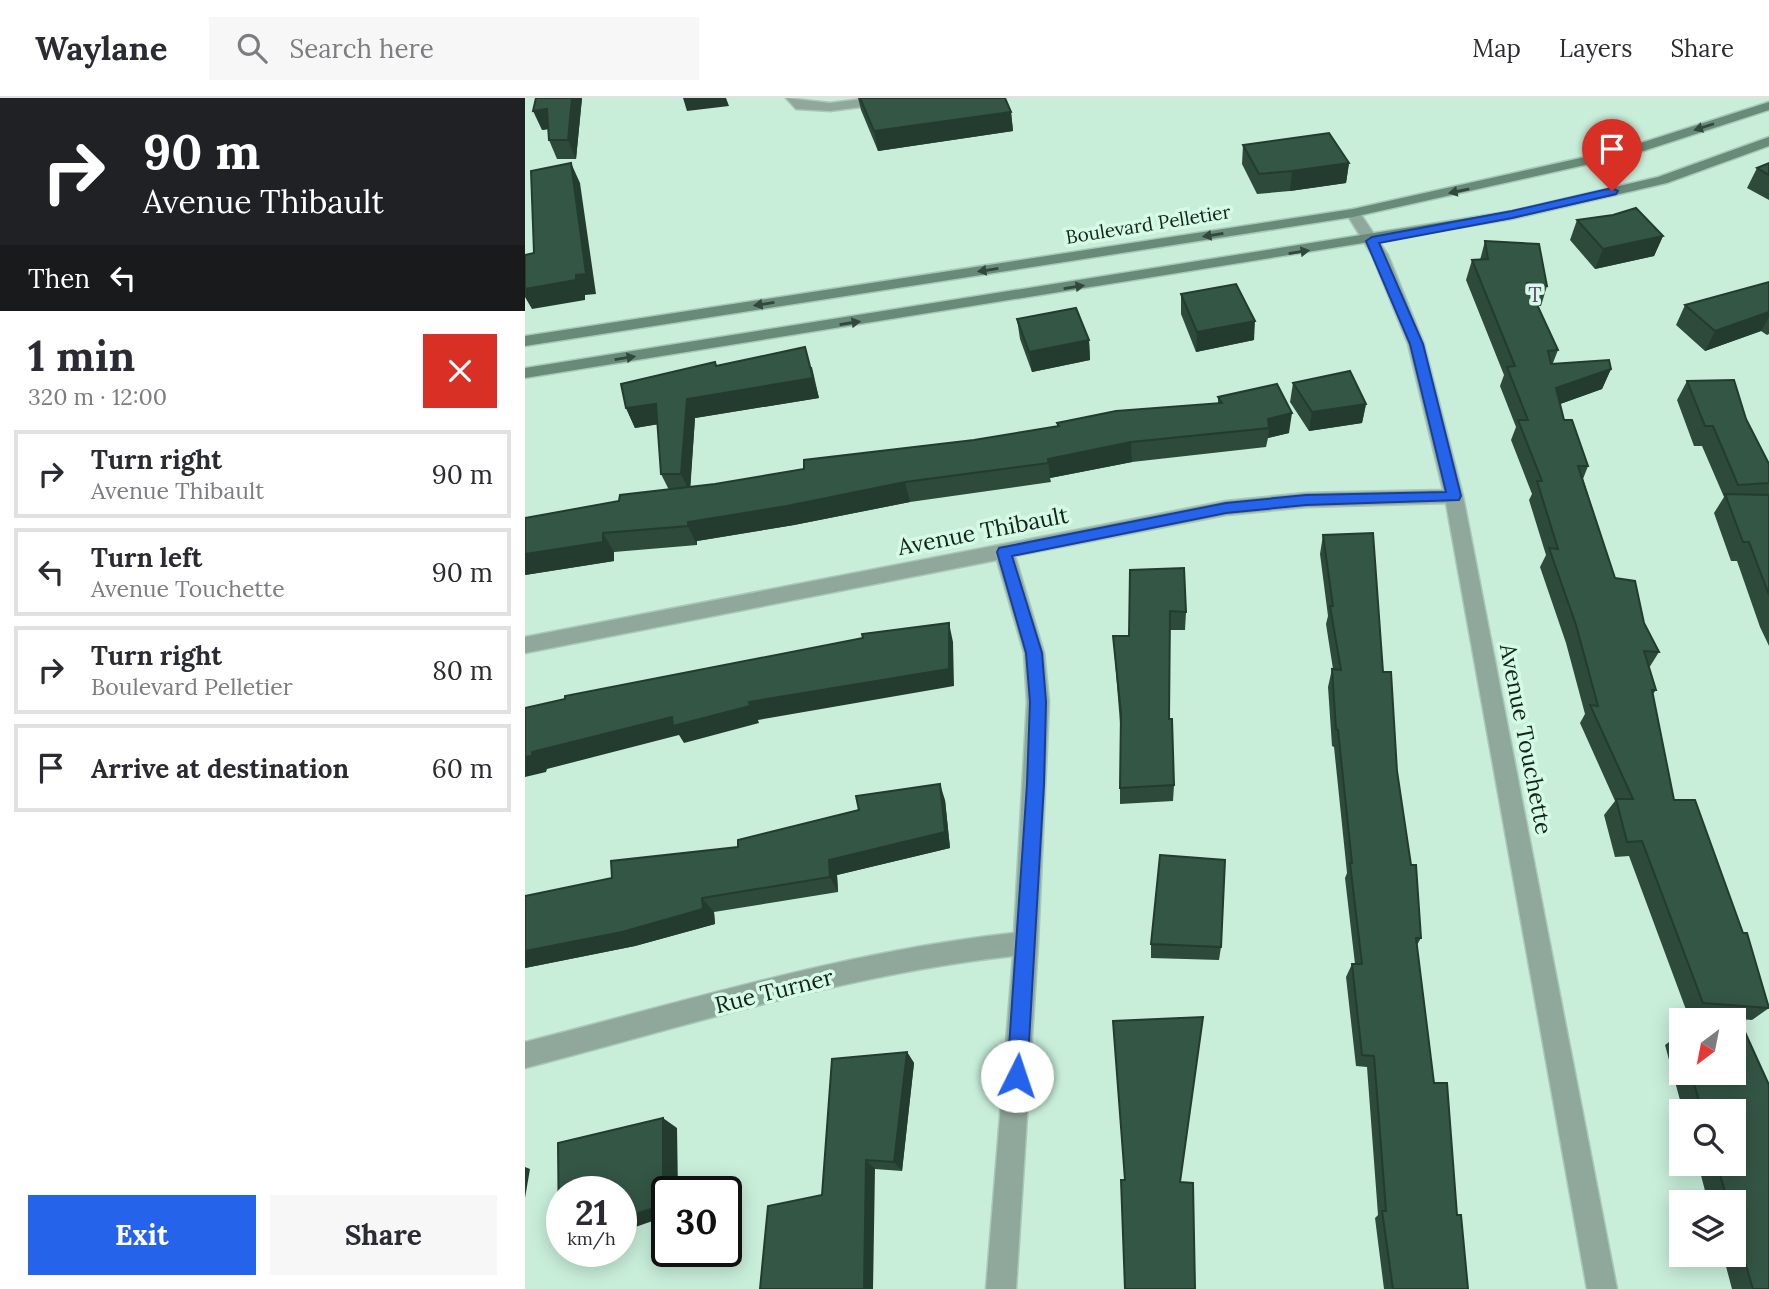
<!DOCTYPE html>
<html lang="en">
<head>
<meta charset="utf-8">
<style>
	body { margin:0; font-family:Lora,serif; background:#f7f7f7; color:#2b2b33; height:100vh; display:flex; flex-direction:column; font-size:26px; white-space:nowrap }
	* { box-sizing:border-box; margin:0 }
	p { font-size:23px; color:#7c7c81 }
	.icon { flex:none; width:38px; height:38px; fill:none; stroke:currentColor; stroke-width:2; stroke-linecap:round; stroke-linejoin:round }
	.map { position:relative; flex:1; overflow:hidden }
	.side { display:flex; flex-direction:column; background:#fff; width:525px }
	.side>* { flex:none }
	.banner { background:#202124; color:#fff; overflow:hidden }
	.needle { width:46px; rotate:212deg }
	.buttons { position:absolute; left:1144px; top:910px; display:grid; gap:14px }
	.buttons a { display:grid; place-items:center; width:77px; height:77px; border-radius:0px; background:#fff; box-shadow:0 4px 18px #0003; font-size:35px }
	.speed { position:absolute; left:21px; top:1078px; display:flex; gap:14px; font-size:35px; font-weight:700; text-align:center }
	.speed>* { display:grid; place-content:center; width:91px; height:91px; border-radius:50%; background:#fff; box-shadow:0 4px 18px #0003; line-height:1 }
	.speed small { font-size:18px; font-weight:400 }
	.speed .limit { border:4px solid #111; border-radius:10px; background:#fff; color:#111 }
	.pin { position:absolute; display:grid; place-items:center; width:60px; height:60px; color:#fff; margin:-72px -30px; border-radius:50% 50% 50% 0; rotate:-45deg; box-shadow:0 0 7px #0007 }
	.pin .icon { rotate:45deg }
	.me { position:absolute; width:77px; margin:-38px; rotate:4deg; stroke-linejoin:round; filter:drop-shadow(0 0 5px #0008) }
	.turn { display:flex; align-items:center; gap:24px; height:147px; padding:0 28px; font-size:32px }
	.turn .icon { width:91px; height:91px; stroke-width:2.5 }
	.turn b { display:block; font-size:49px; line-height:60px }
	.then { display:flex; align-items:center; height:66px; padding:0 28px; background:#0003; gap:14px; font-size:26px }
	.round { display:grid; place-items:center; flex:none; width:74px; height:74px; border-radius:0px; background:#f7f7f7 }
	.headline { display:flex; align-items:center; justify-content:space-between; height:119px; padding:0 28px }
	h1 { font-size:42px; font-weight:700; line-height:52px }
	.action { display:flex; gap:14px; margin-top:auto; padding:14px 28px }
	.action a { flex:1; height:80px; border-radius:0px; background:#2563eb; color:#fff; font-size:28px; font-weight:700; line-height:80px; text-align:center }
	.action a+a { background:#f7f7f7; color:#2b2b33 }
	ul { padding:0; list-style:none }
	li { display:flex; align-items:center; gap:21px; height:88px; margin:0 14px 10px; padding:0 14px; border:4px solid #e1e1e2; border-radius:0px }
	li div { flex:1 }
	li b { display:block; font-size:26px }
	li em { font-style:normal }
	header { display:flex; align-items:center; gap:42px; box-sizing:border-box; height:98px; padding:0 35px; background:#fff; border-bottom:2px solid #e1e1e2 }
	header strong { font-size:33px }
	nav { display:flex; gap:38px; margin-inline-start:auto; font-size:24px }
	.search { width:490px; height:63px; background:#f7f7f7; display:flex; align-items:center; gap:18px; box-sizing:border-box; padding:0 24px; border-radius:0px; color:#7c7c81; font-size:26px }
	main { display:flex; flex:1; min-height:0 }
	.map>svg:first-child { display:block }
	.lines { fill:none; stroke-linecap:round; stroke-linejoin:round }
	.street-casing { stroke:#a8c9b8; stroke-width:3 }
	.secondary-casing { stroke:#a8c9b8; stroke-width:3 }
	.street { fill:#90a89b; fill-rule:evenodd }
	.secondary { fill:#688b79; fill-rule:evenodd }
	.wall { fill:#2d4a3b }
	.shaded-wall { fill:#243c30 }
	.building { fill:#345645; stroke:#243c30; stroke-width:2 }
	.oneway { fill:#32473d }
	.route { fill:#2563eb; stroke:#184099; stroke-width:2 }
	.labels { text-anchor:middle; stroke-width:7; stroke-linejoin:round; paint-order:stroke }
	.far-street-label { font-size:19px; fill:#15231c; stroke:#d5fbe7 }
	.far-neighbourhood-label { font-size:21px; letter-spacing:2px; fill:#6a437c; stroke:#d5fbe7 }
	.street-label { font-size:23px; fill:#15231c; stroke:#d5fbe7 }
</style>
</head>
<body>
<header>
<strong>Waylane</strong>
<div class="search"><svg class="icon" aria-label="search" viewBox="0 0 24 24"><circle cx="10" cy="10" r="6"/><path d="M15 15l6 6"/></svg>Search here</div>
<nav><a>Map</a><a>Layers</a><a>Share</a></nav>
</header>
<main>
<section class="side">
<div class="banner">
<div class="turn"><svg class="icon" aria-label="right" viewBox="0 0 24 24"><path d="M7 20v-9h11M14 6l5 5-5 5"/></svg><div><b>90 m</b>Avenue Thibault</div></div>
<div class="then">Then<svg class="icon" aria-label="left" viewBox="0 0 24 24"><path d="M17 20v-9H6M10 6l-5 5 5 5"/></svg></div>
</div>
<div class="headline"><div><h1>1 min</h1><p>320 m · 12:00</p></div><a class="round" style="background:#d93025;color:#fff"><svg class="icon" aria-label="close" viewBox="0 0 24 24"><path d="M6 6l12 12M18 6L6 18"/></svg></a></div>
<ul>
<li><svg class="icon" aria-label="right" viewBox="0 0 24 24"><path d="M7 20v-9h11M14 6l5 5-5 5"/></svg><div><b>Turn right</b><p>Avenue Thibault</p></div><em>90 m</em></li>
<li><svg class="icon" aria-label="left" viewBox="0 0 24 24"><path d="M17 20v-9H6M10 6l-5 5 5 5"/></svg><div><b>Turn left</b><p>Avenue Touchette</p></div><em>90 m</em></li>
<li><svg class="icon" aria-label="right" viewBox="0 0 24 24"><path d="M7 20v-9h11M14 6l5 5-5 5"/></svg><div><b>Turn right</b><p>Boulevard Pelletier</p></div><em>80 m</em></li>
<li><svg class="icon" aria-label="arrive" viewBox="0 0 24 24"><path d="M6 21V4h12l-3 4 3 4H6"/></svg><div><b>Arrive at destination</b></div><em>60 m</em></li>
</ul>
<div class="action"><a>Exit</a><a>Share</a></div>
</section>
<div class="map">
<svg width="1244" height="1191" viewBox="0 0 1244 1191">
	<rect width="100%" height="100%" fill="#c8eeda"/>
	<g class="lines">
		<defs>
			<g id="street">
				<path d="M 261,0 L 305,5 L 345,0 L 381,0 L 375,4 L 305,13 L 271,11 Z"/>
				<path d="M 828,111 L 833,112 L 863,157 L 899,246 L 938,398 L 1092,1191 L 1062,1191 L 921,405 L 781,409 L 701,417 L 490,458 L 519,555 L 524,604 L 513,845 L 491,1191 L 461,1191 L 488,858 C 322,876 161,928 0,970 L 0,944 C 162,903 323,853 489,835 L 502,604 L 499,555 L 472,462 L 0,555 L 0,539 L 701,403 L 781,395 L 918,392 L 883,246 L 847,157 L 821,115 Z"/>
			</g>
			<g id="secondary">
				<path d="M 1244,4 L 1244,12 L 1109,56 L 828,119 L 0,248 L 0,238 L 828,111 L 1100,50 Z"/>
				<path d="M 1244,39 L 1244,48 L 1142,85 L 987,121 L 0,280 L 0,270 L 987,113 L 1133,79 Z"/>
			</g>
		</defs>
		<use href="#street" class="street-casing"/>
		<use href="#secondary" class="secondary-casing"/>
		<use href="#street" class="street"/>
		<use href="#secondary" class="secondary"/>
	</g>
	<g class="wall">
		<path d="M 57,0 L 51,61 L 32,61 L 24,42 L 23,31 L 17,32 Z"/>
		<path d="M 333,0 L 480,0 L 486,14 L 488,33 L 353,53 L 336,12 Z"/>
		<path d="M 718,47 L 824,65 L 821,85 L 765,93 L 732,96 L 717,66 Z"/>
		<path d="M 1244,65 L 1244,102 L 1222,90 L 1232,70 Z"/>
		<path d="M 1052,122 L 1138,138 L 1129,158 L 1070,171 L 1045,142 Z"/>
		<path d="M 960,143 L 1022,188 L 1016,208 L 1012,208 L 1033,252 L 1028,265 L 1086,271 L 1077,291 L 1035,306 L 1039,322 L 1063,368 L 1058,381 L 1090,480 L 1119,525 L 1134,554 L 1124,570 L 1131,592 L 1128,596 L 1149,702 L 1244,910 L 1227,922 L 1163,917 L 1104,758 L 1090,759 L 1079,717 L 1090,703 L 1055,625 L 1060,616 L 1041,545 L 1015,469 L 1021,457 L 1004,402 L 1007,396 L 986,342 L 991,329 L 975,288 L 979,277 L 941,182 L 947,162 L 955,162 Z"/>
		<path d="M 1244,184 L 1244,236 L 1242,237 L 1236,233 L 1180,253 L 1151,227 L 1160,207 Z"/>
		<path d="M 656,196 L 729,242 L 671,254 L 656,216 Z"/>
		<path d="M 492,221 L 564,242 L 565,262 L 507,274 L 495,241 Z"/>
		<path d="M 192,268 L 287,269 L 294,300 L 170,320 L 165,389 L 190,386 L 533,328 L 532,325 L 693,305 L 693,299 L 764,335 L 743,340 L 741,349 L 607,364 L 525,380 L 526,384 L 385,404 L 269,427 L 172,443 L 172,447 L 89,454 L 89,463 L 0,477 L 94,403 L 144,392 L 136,376 L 133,326 L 110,330 L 101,310 Z"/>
		<path d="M 1162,283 L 1221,321 L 1244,366 L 1244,548 L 1235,529 L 1212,463 L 1206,463 L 1189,415 L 1199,399 L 1177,348 L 1169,348 L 1152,302 Z"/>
		<path d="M 768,285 L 841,306 L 837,325 L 784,333 L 765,304 Z"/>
		<path d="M 798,437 L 858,574 L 896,840 L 892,847 L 909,985 L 932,1117 L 943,1191 L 859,1191 L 850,1120 L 853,1117 L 842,969 L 831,968 L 821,879 L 827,866 L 830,866 L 820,780 L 822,775 L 809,649 L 807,648 L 803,589 L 807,571 L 808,571 L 801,526 L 803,518 L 795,456 Z"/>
		<path d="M 605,472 L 661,514 L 660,532 L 644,532 L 644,621 L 649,687 L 648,703 L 595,706 L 595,625 L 588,538 L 604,538 Z"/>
		<path d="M 420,702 L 425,750 L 312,777 L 313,794 L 189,814 L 190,826 L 110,848 L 0,870 L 0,798 L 87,780 L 213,749 Z"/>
		<path d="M 626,846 L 696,849 L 694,862 L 626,860 Z"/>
		<path d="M 1157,935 L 1157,975 L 1209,975 L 1244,1191 L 1207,1191 L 1198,1157 L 1209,1157 L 1209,1104 L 1183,1104 L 1173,1066 L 1209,1066 L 1209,1013 L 1158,1013 L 1140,947 L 1155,936 Z"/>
		<path d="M 382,954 L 389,965 L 377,1073 L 350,1071 L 297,1097 Z"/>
	</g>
	<g class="shaded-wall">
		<path d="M 47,0 L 57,0 L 51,61 L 43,42 Z"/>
		<path d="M 158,0 L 201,0 L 204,8 L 162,13 Z"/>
		<path d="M 22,11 L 31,30 L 17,32 L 8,13 Z"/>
		<path d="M 486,14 L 488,33 L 353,53 L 349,33 Z"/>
		<path d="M 46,65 L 55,85 L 71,196 L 60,197 L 60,202 L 7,211 L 0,199 L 0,191 Z"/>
		<path d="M 824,65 L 821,85 L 765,93 L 767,73 Z"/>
		<path d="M 1138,138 L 1129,158 L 1070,171 L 1078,151 Z"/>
		<path d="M 1244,214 L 1244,219 L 1236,233 L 1180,253 L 1190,233 Z"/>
		<path d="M 730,223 L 729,242 L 671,254 L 672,234 Z"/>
		<path d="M 564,242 L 565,262 L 507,274 L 504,254 Z"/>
		<path d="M 280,249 L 294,300 L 170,320 L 165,395 L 156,376 L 162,301 Z"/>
		<path d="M 1086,271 L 1077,291 L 1024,310 L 1031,290 Z"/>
		<path d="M 131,306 L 141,325 L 110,330 L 101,310 Z"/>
		<path d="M 841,306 L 837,325 L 784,333 L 787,314 Z"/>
		<path d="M 767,315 L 764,335 L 743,340 L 744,330 L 743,321 Z"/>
		<path d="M 606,344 L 607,364 L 525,380 L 523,361 Z"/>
		<path d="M 380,384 L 385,404 L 269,427 L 172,443 L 172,447 L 163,428 L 163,424 Z"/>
		<path d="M 78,435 L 89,454 L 89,463 L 0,477 L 0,456 Z"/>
		<path d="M 424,525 L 428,544 L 429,588 L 233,622 L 234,625 L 159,645 L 154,637 L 22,671 L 21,674 L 0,679 L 0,659 L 7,654 L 147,619 L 224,604 Z"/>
		<path d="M 415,686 L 420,702 L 425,750 L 312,777 L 313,794 L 305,779 L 304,762 Z"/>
		<path d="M 177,800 L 189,814 L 190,826 L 110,848 L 0,870 L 0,853 Z"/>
		<path d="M 382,954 L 389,965 L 377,1073 L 369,1064 Z"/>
		<path d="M 138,1020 L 152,1030 L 153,1094 L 142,1094 L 142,1118 L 96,1134 L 96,1121 Z"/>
		<path d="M 341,1062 L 350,1071 L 348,1191 L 339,1191 Z"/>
		<path d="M 0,1069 L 5,1071 L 0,1100 Z"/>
	</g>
	<g class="building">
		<path d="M 11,0 L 47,0 L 43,42 L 24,42 L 22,11 L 8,13 Z"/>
		<path d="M 335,0 L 480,0 L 486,14 L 349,33 Z"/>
		<path d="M 804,35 L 824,65 L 767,73 L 734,76 L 718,47 Z"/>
		<path d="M 46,65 L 61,176 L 51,177 L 51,182 L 0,191 L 0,157 L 9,155 L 6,73 Z"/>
		<path d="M 1244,65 L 1244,77 L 1232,70 Z"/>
		<path d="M 1111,110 L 1138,138 L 1078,151 L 1052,122 L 1088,117 Z"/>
		<path d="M 960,143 L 1014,146 L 1022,188 L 1002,185 L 1033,252 L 1023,253 L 1026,266 L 1084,262 L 1086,271 L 1031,290 L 1039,322 L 1047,322 L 1063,368 L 1053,368 L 1090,480 L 1110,483 L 1119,525 L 1134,554 L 1119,553 L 1131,592 L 1127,592 L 1149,702 L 1170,702 L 1218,835 L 1222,835 L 1244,910 L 1178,905 L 1117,743 L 1102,744 L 1091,701 L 1108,701 L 1065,607 L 1073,608 L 1051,527 L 1024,450 L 1033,451 L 1012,383 L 1017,383 L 993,322 L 1003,322 L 982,269 L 990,268 L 947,162 L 963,161 Z"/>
		<path d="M 1244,184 L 1244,214 L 1190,233 L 1160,207 Z"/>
		<path d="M 711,186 L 730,223 L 672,234 L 656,196 Z"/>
		<path d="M 551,210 L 564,242 L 504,254 L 492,221 Z"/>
		<path d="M 280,249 L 288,280 L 162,301 L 156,376 L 136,376 L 131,306 L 101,310 L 96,286 L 190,264 L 191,268 Z"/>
		<path d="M 825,273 L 841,306 L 787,314 L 768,285 Z"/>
		<path d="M 1209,282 L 1221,321 L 1244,366 L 1244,385 L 1213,387 L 1188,328 L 1180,328 L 1162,283 Z"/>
		<path d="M 752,286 L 767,315 L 743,321 L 744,330 L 606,344 L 523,361 L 524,365 L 380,384 L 262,408 L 163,424 L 163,428 L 78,435 L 78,444 L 0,456 L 0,420 L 94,403 L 95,397 L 190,386 L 279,371 L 279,362 L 449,342 L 534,328 L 532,325 L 591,313 L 697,305 L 693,299 Z"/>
		<path d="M 1200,396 L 1244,397 L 1244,497 L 1224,444 L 1218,444 Z"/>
		<path d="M 848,435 L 858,574 L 866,574 L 872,673 L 886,767 L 891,767 L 896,840 L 891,840 L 909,985 L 922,985 L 932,1117 L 936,1117 L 943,1191 L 868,1191 L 857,1113 L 861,1113 L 849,958 L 837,957 L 827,866 L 837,866 L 825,765 L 827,765 L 813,632 L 811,631 L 807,571 L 816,572 L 805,508 L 808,508 L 798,437 Z"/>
		<path d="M 659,470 L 661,514 L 645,513 L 644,621 L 647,621 L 649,687 L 595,690 L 596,615 L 588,538 L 604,538 L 605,472 Z"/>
		<path d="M 424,525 L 424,571 L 224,604 L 225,608 L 148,628 L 147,619 L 7,654 L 7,658 L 0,659 L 0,610 L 40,601 L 40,598 L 338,540 L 337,536 Z"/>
		<path d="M 415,686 L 420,734 L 304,762 L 305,779 L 177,800 L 178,811 L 97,834 L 0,853 L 0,798 L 87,780 L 86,763 L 213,749 L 213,742 L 334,712 L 331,698 Z"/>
		<path d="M 635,757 L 700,762 L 696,849 L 626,846 Z"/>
		<path d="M 678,919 L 655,1084 L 668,1085 L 670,1191 L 600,1191 L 596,1082 L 600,1082 L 588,923 Z"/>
		<path d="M 1219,932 L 1244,987 L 1244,1191 L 1228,1191 L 1209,1127 L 1209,1104 L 1203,1104 L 1192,1066 L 1209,1066 L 1209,1013 L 1177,1013 L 1166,975 L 1209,975 L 1209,933 Z"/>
		<path d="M 382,954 L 369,1064 L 341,1062 L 339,1191 L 235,1191 L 243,1108 L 297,1097 L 307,961 Z"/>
		<path d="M 138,1020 L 138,1107 L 96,1121 L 96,1094 L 37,1094 L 37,1141 L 34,1142 L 33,1045 Z"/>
	</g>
	<defs><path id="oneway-solid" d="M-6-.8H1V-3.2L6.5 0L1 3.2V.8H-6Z" transform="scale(1.75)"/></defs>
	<g class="oneway">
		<use href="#oneway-solid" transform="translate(1179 29) rotate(162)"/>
		<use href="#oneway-solid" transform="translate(934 93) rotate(168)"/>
		<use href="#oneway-solid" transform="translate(688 137) rotate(171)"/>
		<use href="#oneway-solid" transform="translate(774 154) rotate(-9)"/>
		<use href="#oneway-solid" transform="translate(463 172) rotate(171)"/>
		<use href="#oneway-solid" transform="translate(549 189) rotate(-9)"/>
		<use href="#oneway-solid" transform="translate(239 206) rotate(171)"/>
		<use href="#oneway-solid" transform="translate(325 225) rotate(-9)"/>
		<use href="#oneway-solid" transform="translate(100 260) rotate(-9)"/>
	</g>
	<path class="route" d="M 1087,90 L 1093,93 L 1091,96 L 987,120 L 854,145 L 898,246 L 936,398 L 934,402 L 781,407 L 701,415 L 487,458 L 517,555 L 521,604 L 519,686 L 502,978 L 499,985 L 492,988 L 485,985 L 482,978 L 502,686 L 505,604 L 501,555 L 472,454 L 474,450 L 701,405 L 781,397 L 921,394 L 885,246 L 841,143 L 847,139 L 987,113 Z"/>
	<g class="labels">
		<g class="far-street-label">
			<text transform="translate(623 126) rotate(-9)" y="7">Boulevard Pelletier</text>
		</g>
		<g class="far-neighbourhood-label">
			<text x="1011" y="204">T</text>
		</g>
		<g class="street-label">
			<text transform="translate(458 433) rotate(-11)" y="8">Avenue Thibault</text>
			<text transform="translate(1001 641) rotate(79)" y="8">Avenue Touchette</text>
			<text transform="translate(249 893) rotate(-14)" y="8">Rue Turner</text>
		</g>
	</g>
</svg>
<div class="buttons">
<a><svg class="needle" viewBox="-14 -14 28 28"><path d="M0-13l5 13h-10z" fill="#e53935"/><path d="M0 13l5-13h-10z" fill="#7c7c81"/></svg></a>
<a><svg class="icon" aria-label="search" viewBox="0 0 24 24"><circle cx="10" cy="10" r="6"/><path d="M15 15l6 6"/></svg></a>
<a><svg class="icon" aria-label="layers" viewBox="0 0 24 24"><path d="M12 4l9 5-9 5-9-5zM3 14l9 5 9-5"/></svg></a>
</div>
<div class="speed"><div>21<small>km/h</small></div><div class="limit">30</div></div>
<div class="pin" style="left:1087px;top:93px;background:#d93025"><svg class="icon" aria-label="arrive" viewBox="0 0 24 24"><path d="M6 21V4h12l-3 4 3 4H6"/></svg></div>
<svg class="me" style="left:492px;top:978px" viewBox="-20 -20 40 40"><circle r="19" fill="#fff"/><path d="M0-13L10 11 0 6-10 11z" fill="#2563eb"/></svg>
</div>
</main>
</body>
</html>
